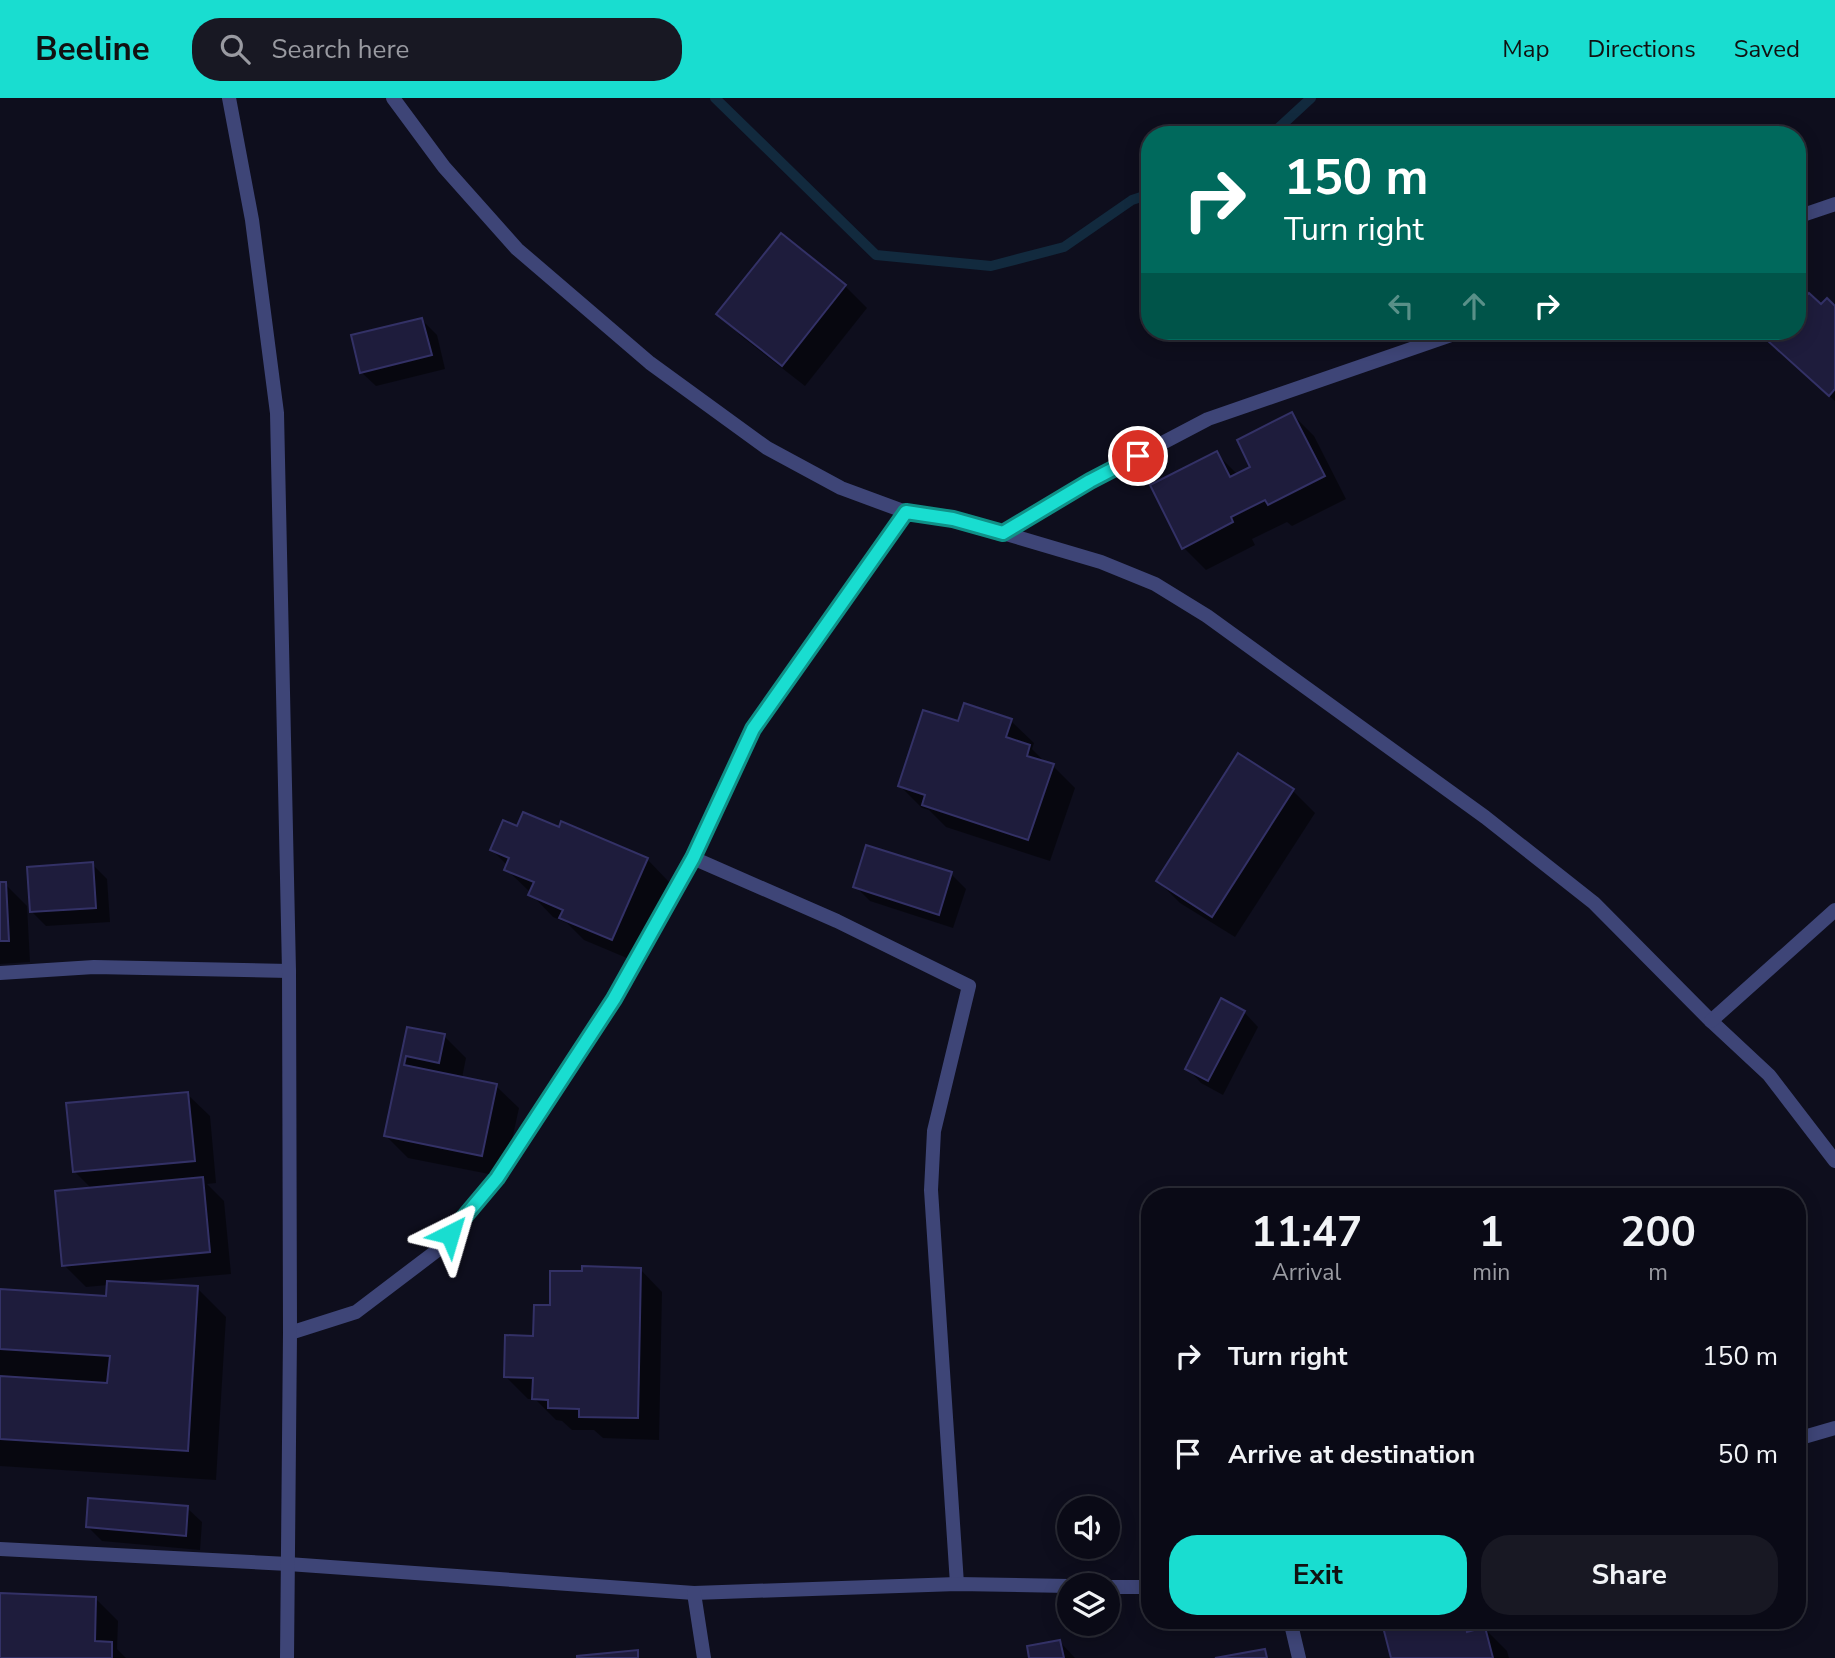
<!DOCTYPE html>
<html lang="en">
<head>
<meta charset="utf-8">
<style>
	body { margin:0; font-family:"Nunito Sans",sans-serif; background:#181823; color:#f1f3f6; height:100vh; display:flex; flex-direction:column; font-size:26px; white-space:nowrap }
	* { box-sizing:border-box; margin:0 }
	p { font-size:23px; color:#999aa1 }
	.icon { flex:none; width:38px; height:38px; fill:none; stroke:currentColor; stroke-width:2; stroke-linecap:round; stroke-linejoin:round }
	.map { position:relative; flex:1; overflow:hidden }
	.drawer { position:absolute; left:1141px; top:1090px; width:665px; height:441px; display:flex; flex-direction:column; background:#0a0a16; border-radius:28px; box-shadow:0 4px 18px #0003,0 0 0 2px #2a2b35 }
	.drawer>* { flex:none }
	.top-card { position:absolute; left:1141px; top:28px; width:665px; height:214px; border-radius:28px; box-shadow:0 4px 18px #0003,0 0 0 2px #2a2b35; background:#00695c; color:#fff; overflow:hidden }
	.tools { position:absolute; left:1057px; top:1398px; display:grid; gap:14px }
	.tools a { display:grid; place-items:center; width:63px; height:63px; border-radius:50%; background:#0a0a16; box-shadow:0 4px 18px #0003,0 0 0 2px #2a2b35; font-size:35px }
	.pin { position:absolute; display:grid; place-items:center; width:60px; height:60px; color:#fff; margin:-30px; border:4px solid #fff; border-radius:50%; box-shadow:0 2px 7px #0007 }
	.me { position:absolute; width:77px; margin:-38px; rotate:40deg; stroke-linejoin:round; filter:drop-shadow(0 0 5px #0008) }
	.turn { display:flex; align-items:center; gap:24px; height:147px; padding:0 28px; font-size:32px }
	.turn .icon { width:91px; height:91px; stroke-width:2.5 }
	.turn b { display:block; font-size:49px; line-height:60px }
	.lanes { display:flex; align-items:center; height:66px; padding:0 28px; background:#0003; justify-content:center; gap:35px; direction:ltr }
	.lanes .off { opacity:.35 }
	.eta { display:flex; justify-content:space-evenly; align-items:center; height:119px; text-align:center }
	.eta b { font-size:42px; font-weight:700; line-height:49px }
	.action { display:flex; gap:14px; margin-top:auto; padding:14px 28px }
	.action a { flex:1; height:80px; border-radius:28px; background:#19ddd0; color:#111; font-size:28px; font-weight:700; line-height:80px; text-align:center }
	.action a+a { background:#181823; color:#f1f3f6 }
	ul { padding:0; list-style:none }
	li { display:flex; align-items:center; gap:21px; height:98px; padding:0 28px }
	li div { flex:1 }
	li b { display:block; font-size:26px }
	li em { font-style:normal }
	header { display:flex; align-items:center; gap:42px; box-sizing:border-box; height:98px; padding:0 35px; background:#19ddd0; color:#111 }
	header strong { font-size:33px }
	nav { display:flex; gap:38px; margin-inline-start:auto; font-size:24px }
	.search { width:490px; height:63px; background:#181823; display:flex; align-items:center; gap:18px; box-sizing:border-box; padding:0 24px; border-radius:28px; color:#999aa1; font-size:26px }
	.map>svg:first-child { display:block }
	.shadow { fill:#0007 }
	.lines { fill:none; stroke-linecap:round; stroke-linejoin:round }
	.stream { stroke:#122a3e; stroke-width:10 }
	.building { fill:#1e1c3c; stroke:#333166; stroke-width:2 }
	.minor { stroke:#3e4577; stroke-width:14 }
	.tertiary { stroke:#3e4577; stroke-width:14 }
	.route-casing { stroke:#109087; stroke-width:18 }
	.route { stroke:#19ddd0; stroke-width:12 }
</style>
</head>
<body>
<header>
<strong>Beeline</strong>
<div class="search"><svg class="icon" aria-label="search" viewBox="0 0 24 24"><circle cx="10" cy="10" r="6"/><path d="M15 15l6 6"/></svg>Search here</div>
<nav><a>Map</a><a>Directions</a><a>Saved</a></nav>
</header>
<div class="map">
<svg width="1835" height="1560" viewBox="0 0 1835 1560">
	<rect width="100%" height="100%" fill="#0e0e1d"/>
	<g class="shadow">
		<path d="M 781,138 L 845,188 L 867,210 L 805,288 L 741,238 L 719,216 Z"/>
		<path d="M 1821,209 L 1835,210 L 1835,303 L 1785,257 L 1776,237 L 1772,233 L 1797,233 Z"/>
		<path d="M 422,222 L 437,237 L 445,271 L 376,288 L 361,274 Z"/>
		<path d="M 1292,316 L 1314,338 L 1346,401 L 1292,428 L 1287,424 L 1252,441 L 1255,447 L 1206,472 L 1184,450 L 1216,355 L 1238,377 L 1253,369 Z"/>
		<path d="M 1011,623 L 1034,645 L 1032,651 L 1047,666 L 1053,668 L 1075,690 L 1050,763 L 946,729 L 929,712 L 922,710 L 900,688 L 959,625 Z"/>
		<path d="M 1293,693 L 1315,715 L 1235,839 L 1180,805 L 1158,783 Z"/>
		<path d="M 518,730 L 647,761 L 669,784 L 634,863 L 584,842 L 567,825 L 553,819 L 531,796 L 531,795 L 506,771 L 508,768 L 492,752 Z"/>
		<path d="M 92,766 L 107,781 L 110,824 L 46,828 L 31,813 Z"/>
		<path d="M 951,776 L 966,791 L 953,830 L 870,803 L 855,788 Z"/>
		<path d="M 0,786 L 5,786 L 27,808 L 30,864 L 0,866 Z"/>
		<path d="M 1244,914 L 1258,929 L 1223,997 L 1201,985 L 1187,970 Z"/>
		<path d="M 408,931 L 444,938 L 466,960 L 462,980 L 496,988 L 519,1010 L 504,1079 L 408,1060 L 386,1038 Z"/>
		<path d="M 187,996 L 210,1018 L 216,1085 L 207,1086 L 224,1103 L 231,1176 L 138,1184 L 138,1186 L 197,1190 L 226,1219 L 216,1382 L 0,1368 L 0,1192 L 107,1199 L 108,1187 L 86,1189 L 64,1167 L 92,1091 L 74,1073 Z"/>
		<path d="M 640,1171 L 662,1194 L 659,1342 L 603,1340 L 594,1332 L 572,1332 L 562,1323 L 556,1322 L 535,1301 L 528,1301 L 506,1279 L 535,1240 L 552,1209 Z"/>
		<path d="M 187,1410 L 202,1424 L 200,1452 L 102,1443 L 88,1429 Z"/>
		<path d="M 95,1500 L 118,1523 L 117,1551 L 126,1560 L 0,1560 L 0,1542 Z"/>
		<path d="M 1414,1522 L 1448,1522 L 1450,1525 L 1465,1522 L 1475,1533 L 1485,1531 L 1507,1553 L 1509,1560 L 1393,1560 Z"/>
		<path d="M 1060,1544 L 1075,1560 L 1031,1560 Z"/>
	</g>
	<g class="lines">
		<g class="stream">
			<path d="M 715,0 L 876,157 L 991,168 L 1064,149 L 1132,102 L 1150,96"/>
			<path d="M 1271,37 L 1311,0"/>
		</g>
	</g>
	<g class="building">
		<path d="M 781,135 L 846,187 L 782,268 L 716,216 Z"/>
		<path d="M 1809,195 L 1821,206 L 1827,200 L 1835,208 L 1835,291 L 1829,298 L 1768,243 L 1774,236 L 1770,233 L 1797,233 L 1797,207 Z"/>
		<path d="M 422,220 L 432,257 L 360,275 L 351,237 Z"/>
		<path d="M 1292,314 L 1325,378 L 1268,407 L 1265,402 L 1231,419 L 1233,424 L 1182,451 L 1150,387 L 1217,353 L 1230,379 L 1250,369 L 1237,342 Z"/>
		<path d="M 964,605 L 1012,621 L 1006,639 L 1030,647 L 1027,658 L 1054,666 L 1028,742 L 922,707 L 925,697 L 898,688 L 923,612 L 958,623 Z"/>
		<path d="M 1238,655 L 1294,691 L 1212,819 L 1156,783 Z"/>
		<path d="M 523,714 L 559,729 L 561,723 L 648,760 L 612,842 L 559,820 L 563,812 L 528,797 L 534,784 L 504,772 L 509,760 L 490,752 L 503,722 L 517,728 Z"/>
		<path d="M 866,747 L 952,774 L 939,817 L 853,789 Z"/>
		<path d="M 93,764 L 96,810 L 30,814 L 27,769 Z"/>
		<path d="M 0,784 L 6,784 L 9,843 L 0,843 Z"/>
		<path d="M 1221,900 L 1245,913 L 1208,983 L 1185,971 Z"/>
		<path d="M 407,929 L 445,936 L 439,965 L 406,958 L 404,967 L 497,986 L 482,1058 L 384,1038 Z"/>
		<path d="M 188,994 L 195,1063 L 73,1074 L 66,1005 Z"/>
		<path d="M 203,1079 L 210,1154 L 62,1168 L 55,1093 Z"/>
		<path d="M 582,1168 L 641,1170 L 638,1320 L 579,1319 L 579,1311 L 548,1310 L 548,1302 L 532,1301 L 533,1280 L 504,1279 L 505,1237 L 533,1238 L 534,1207 L 550,1207 L 550,1173 L 582,1173 Z"/>
		<path d="M 107,1183 L 198,1188 L 188,1353 L 0,1341 L 0,1278 L 107,1285 L 110,1258 L 0,1251 L 0,1191 L 106,1198 Z"/>
		<path d="M 88,1400 L 188,1408 L 186,1438 L 86,1429 Z"/>
		<path d="M 0,1495 L 96,1499 L 95,1543 L 112,1544 L 112,1560 L 0,1560 Z"/>
		<path d="M 1407,1522 L 1444,1522 L 1444,1524 L 1465,1522 L 1467,1534 L 1485,1529 L 1493,1560 L 1391,1560 L 1383,1529 Z"/>
		<path d="M 1060,1542 L 1064,1560 L 1029,1560 L 1027,1548 Z"/>
		<path d="M 1265,1551 L 1267,1560 L 1215,1560 Z"/>
		<path d="M 638,1552 L 638,1560 L 577,1560 L 577,1558 Z"/>
	</g>
	<g class="lines">
		<g class="minor">
			<path d="M 393,0 L 444,69 L 517,151 L 650,265 L 767,350 L 841,390 L 906,414 L 952,420 L 1101,464 L 1155,486 L 1207,518 L 1485,719 L 1594,805 L 1711,923 L 1769,977 L 1835,1063"/>
			<path d="M 1797,119 L 1835,106"/>
			<path d="M 1003,435 L 1090,383 L 1208,321 L 1463,233"/>
			<path d="M 693,760 L 837,823 L 969,888 L 934,1033 L 931,1092 L 957,1486"/>
			<path d="M 0,875 L 94,869 L 289,873"/>
			<path d="M 1711,923 L 1835,812"/>
			<path d="M 290,1235 L 356,1214 L 435,1154 L 497,1080 L 614,901 L 693,760 L 753,631 L 906,414"/>
			<path d="M 1797,1341 L 1835,1330"/>
			<path d="M 0,1451 L 288,1466 L 694,1495 L 957,1486 L 1069,1488"/>
			<path d="M 1108,1489 L 1150,1489"/>
			<path d="M 694,1495 L 704,1560"/>
			<path d="M 1290,1522 L 1299,1560"/>
		</g>
		<path class="tertiary" d="M 229,0 L 252,122 L 277,315 L 289,873 L 290,1235 L 287,1560"/>
	</g>
	<g class="lines">
		<defs>
			<path id="route" d="M 450,1136 L 497,1080 L 614,901 L 693,760 L 753,631 L 906,414 L 953,421 L 1003,435 L 1090,383 L 1138,358"/>
		</defs>
		<use href="#route" class="route-casing"/>
		<use href="#route" class="route"/>
	</g>
</svg>
<div class="tools">
<a><svg class="icon" aria-label="sound" viewBox="0 0 24 24"><path d="M4 9h4l5-4v14l-5-4H4zM17 9q2 3 0 6"/></svg></a>
<a><svg class="icon" aria-label="layers" viewBox="0 0 24 24"><path d="M12 4l9 5-9 5-9-5zM3 14l9 5 9-5"/></svg></a>
</div>
<div class="pin" style="left:1138px;top:358px;background:#d93025"><svg class="icon" aria-label="arrive" viewBox="0 0 24 24"><path d="M6 21V4h12l-3 4 3 4H6"/></svg></div>
<svg class="me" style="left:450px;top:1136px" viewBox="-20 -20 40 40"><path d="M0-17L14 15 0 8-14 15z" fill="#19ddd0" stroke="#fff" stroke-width="4"/></svg>
<div class="top-card">
<div class="turn"><svg class="icon" aria-label="right" viewBox="0 0 24 24"><path d="M7 20v-9h11M14 6l5 5-5 5"/></svg><div><b>150 m</b>Turn right</div></div>
<div class="lanes"><svg class="icon off" aria-label="left" viewBox="0 0 24 24"><path d="M17 20v-9H6M10 6l-5 5 5 5"/></svg><svg class="icon off" aria-label="ahead" viewBox="0 0 24 24"><path d="M12 20V5M6 11l6-6 6 6"/></svg><svg class="icon" aria-label="right" viewBox="0 0 24 24"><path d="M7 20v-9h11M14 6l5 5-5 5"/></svg></div>
</div>
<section class="drawer">
<div class="eta">
<div><b>11:47</b><p>Arrival</p></div>
<div><b>1</b><p>min</p></div>
<div><b>200</b><p>m</p></div>
</div>
<ul>
<li><svg class="icon" aria-label="right" viewBox="0 0 24 24"><path d="M7 20v-9h11M14 6l5 5-5 5"/></svg><div><b>Turn right</b></div><em>150 m</em></li>
<li><svg class="icon" aria-label="arrive" viewBox="0 0 24 24"><path d="M6 21V4h12l-3 4 3 4H6"/></svg><div><b>Arrive at destination</b></div><em>50 m</em></li>
</ul>
<div class="action"><a>Exit</a><a>Share</a></div>
</section>
</div>
</body>
</html>
